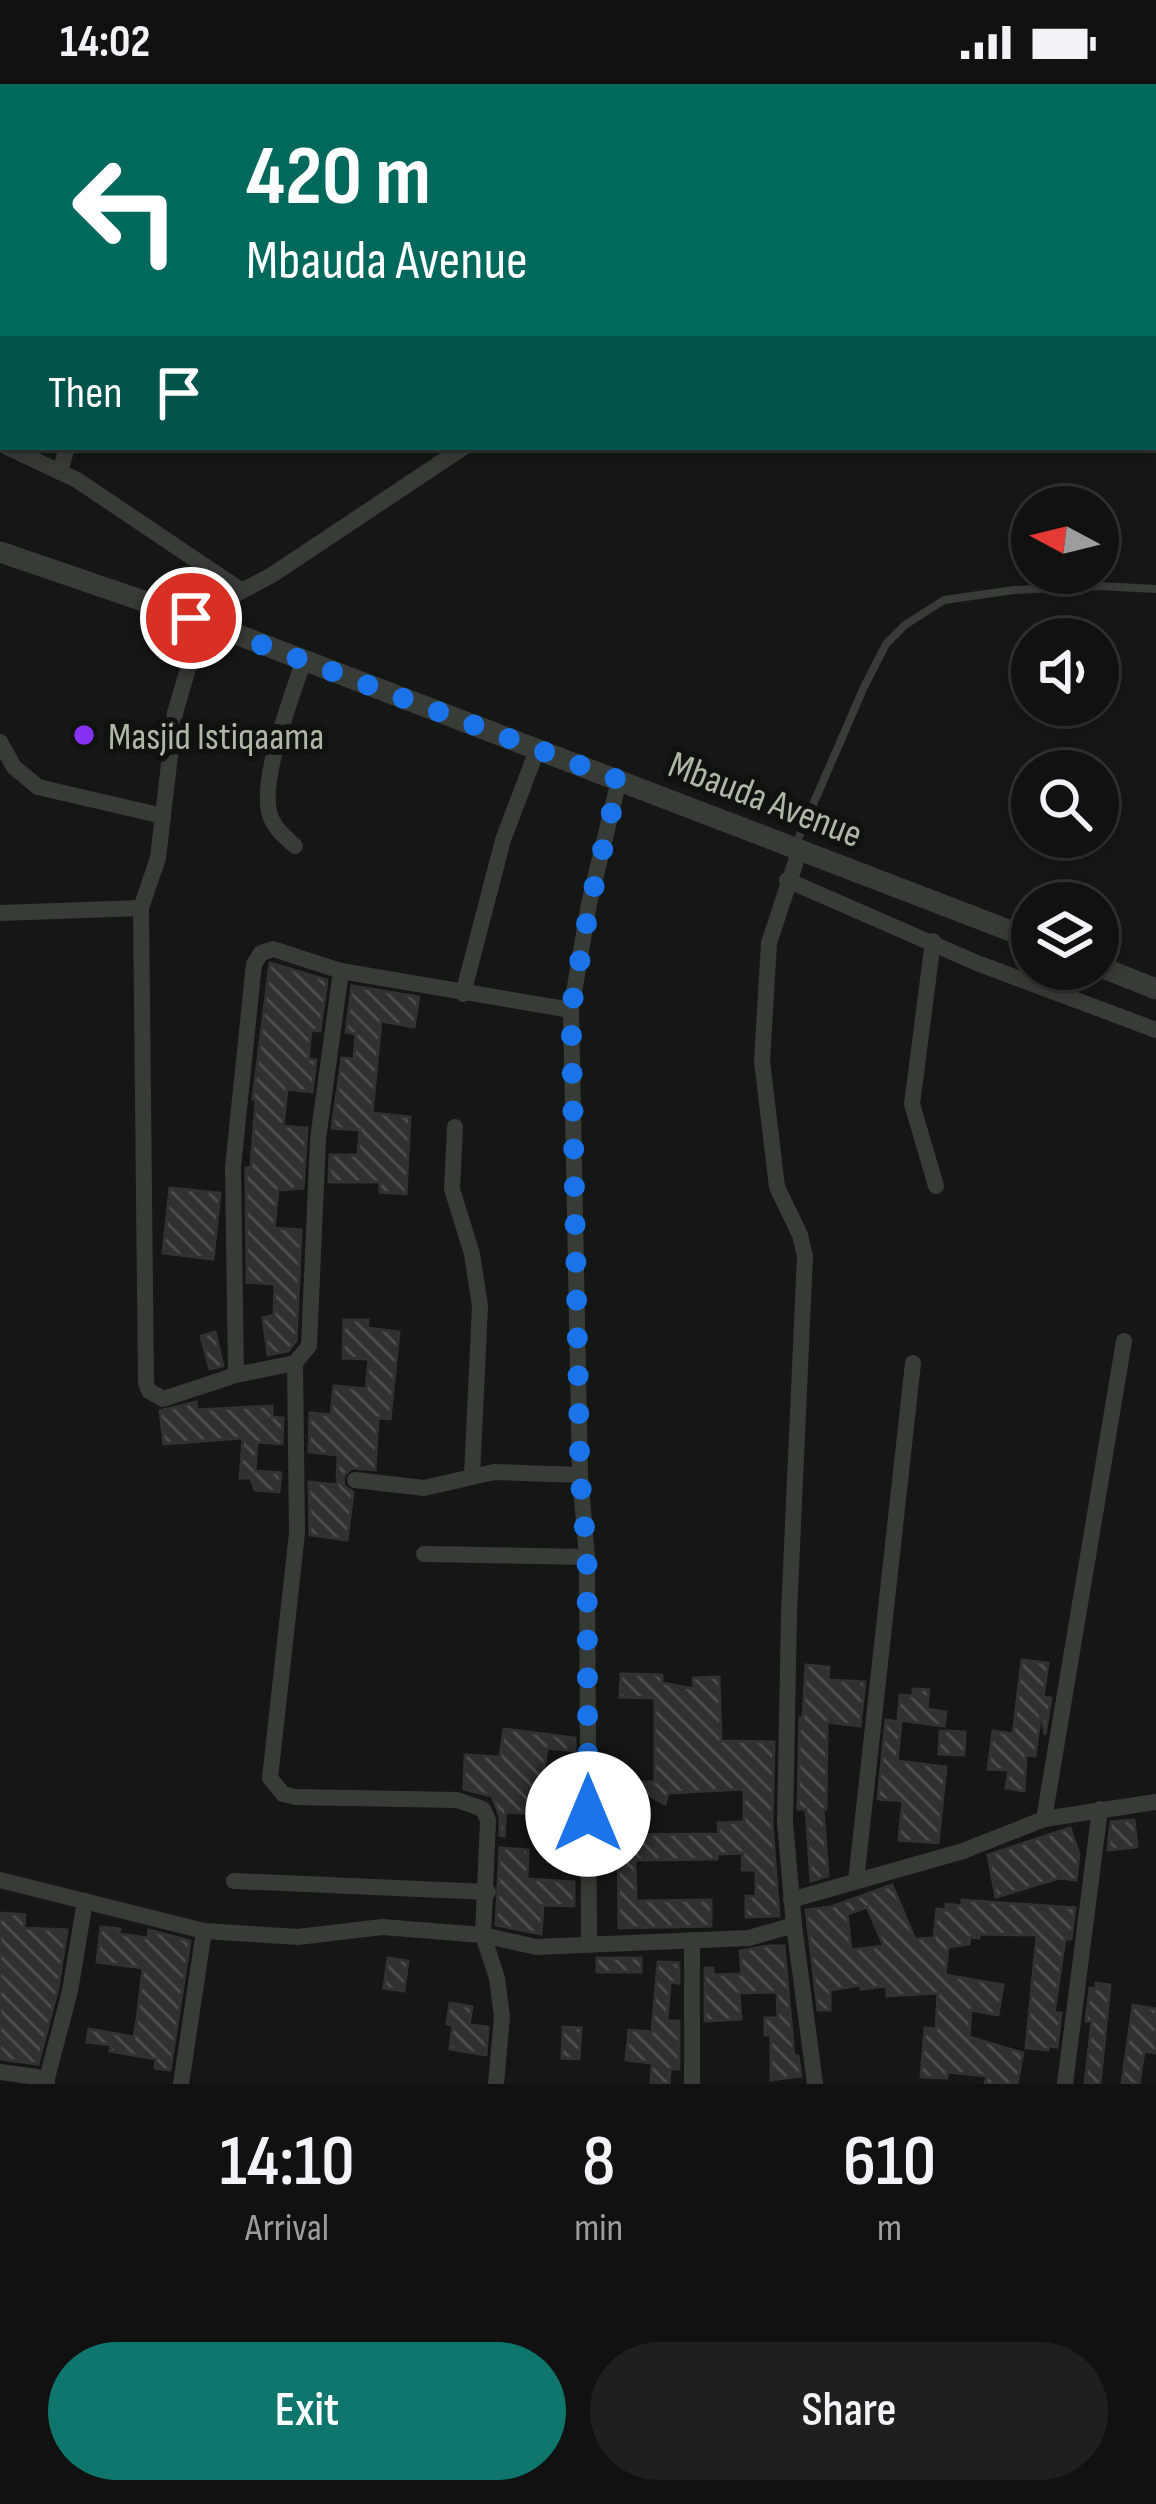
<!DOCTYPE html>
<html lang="en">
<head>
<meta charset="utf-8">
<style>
	body { margin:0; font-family:"Sofia Sans Condensed",sans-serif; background:#1e1f1e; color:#f1f3f6; height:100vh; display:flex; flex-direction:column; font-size:45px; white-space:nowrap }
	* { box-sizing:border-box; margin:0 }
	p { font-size:39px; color:#9c9d9f }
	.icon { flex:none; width:66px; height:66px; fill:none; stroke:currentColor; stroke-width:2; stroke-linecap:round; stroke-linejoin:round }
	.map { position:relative; height:2000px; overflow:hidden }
	.details { display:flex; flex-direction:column; background:#101110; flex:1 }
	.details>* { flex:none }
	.top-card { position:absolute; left:0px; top:0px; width:1158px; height:366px; box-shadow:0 6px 18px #0003,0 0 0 3px #303130; background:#00695c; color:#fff; overflow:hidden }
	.needle { width:78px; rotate:277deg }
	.controls { position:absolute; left:1011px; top:402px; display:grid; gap:24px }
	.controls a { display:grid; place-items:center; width:108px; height:108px; border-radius:50%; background:#101110; box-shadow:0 6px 18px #0003,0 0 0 3px #303130; font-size:60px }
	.pin { position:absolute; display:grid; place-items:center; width:102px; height:102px; color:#fff; margin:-51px; border:6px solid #fff; border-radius:50%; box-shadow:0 3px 12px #0007 }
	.me { position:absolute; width:132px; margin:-66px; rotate:0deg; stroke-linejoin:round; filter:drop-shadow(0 0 9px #0008) }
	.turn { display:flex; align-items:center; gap:42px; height:252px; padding:0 48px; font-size:54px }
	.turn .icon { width:156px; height:156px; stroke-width:2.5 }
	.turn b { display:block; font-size:84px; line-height:102px }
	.then { display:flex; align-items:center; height:114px; padding:0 48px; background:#0003; gap:24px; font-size:45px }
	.eta { display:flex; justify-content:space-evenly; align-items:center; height:204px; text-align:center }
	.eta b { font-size:72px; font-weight:600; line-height:84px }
	.primary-button { display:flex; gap:24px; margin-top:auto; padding:24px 48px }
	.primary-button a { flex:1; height:138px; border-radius:72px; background:#0f766e; color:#fff; font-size:48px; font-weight:600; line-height:138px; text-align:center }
	.primary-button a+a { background:#1e1f1e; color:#f1f3f6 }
	.status { display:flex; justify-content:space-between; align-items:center; height:84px; padding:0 60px; background:#101110; direction:ltr }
	.status svg { height:33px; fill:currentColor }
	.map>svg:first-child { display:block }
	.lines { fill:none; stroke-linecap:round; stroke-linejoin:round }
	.river { stroke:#373b2b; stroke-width:30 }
	.building { fill:url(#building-back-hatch); stroke:#30332f; stroke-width:3; fill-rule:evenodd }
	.service { stroke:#383c36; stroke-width:8 }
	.minor { stroke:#383c36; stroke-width:16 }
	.tertiary { stroke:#383c36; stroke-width:21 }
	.route { stroke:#1a73e8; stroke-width:21; stroke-dasharray:0 37.8 }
	.poi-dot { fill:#8731f3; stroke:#101210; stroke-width:4.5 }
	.labels { text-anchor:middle; stroke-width:12; stroke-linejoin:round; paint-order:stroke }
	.poi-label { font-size:39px; fill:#afb7a7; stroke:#101210; text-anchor:start }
	.street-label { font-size:39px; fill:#afb7a7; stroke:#101210 }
</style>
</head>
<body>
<div class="status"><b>14:02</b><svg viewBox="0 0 49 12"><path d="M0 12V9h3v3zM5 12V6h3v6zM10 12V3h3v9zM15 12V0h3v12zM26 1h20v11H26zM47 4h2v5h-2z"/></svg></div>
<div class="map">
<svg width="1156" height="2000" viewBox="0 0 1156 2000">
	<defs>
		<pattern id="building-back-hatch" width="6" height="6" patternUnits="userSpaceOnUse" patternTransform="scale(3)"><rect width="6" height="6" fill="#2e312d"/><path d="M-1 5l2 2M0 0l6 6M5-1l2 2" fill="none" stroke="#4a4d49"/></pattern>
	</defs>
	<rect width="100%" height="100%" fill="#151715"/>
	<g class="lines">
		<g class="river">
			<path d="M 107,3 L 123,0"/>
			<path d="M 0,24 L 3,24"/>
			<path d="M 0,106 L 3,129"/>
			<path d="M 0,244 L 3,241"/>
		</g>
	</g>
	<g class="building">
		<path d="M 270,879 L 327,896 L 320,947 L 311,946 L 308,975 L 316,976 L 312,1008 L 287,1005 L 283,1042 L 307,1044 L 303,1104 L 278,1106 L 274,1144 L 301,1146 L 296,1257 L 288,1267 L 268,1271 L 263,1234 L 274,1231 L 275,1200 L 247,1198 L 246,1084 L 251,1083 L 256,1016 L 253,1015 Z"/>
		<path d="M 352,902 L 419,913 L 414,943 L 381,937 L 372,1029 L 410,1033 L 406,1110 L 380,1108 L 380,1098 L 329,1098 L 330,1071 L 358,1071 L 360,1046 L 332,1044 L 342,974 L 354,975 L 356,950 L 346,948 Z"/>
		<path d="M 170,1104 L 220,1109 L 213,1175 L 163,1169 Z"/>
		<path d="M 344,1236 L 368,1236 L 367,1244 L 399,1248 L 390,1335 L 378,1334 L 375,1386 L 351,1384 L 343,1393 L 344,1402 L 353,1408 L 347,1456 L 310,1451 L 309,1398 L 337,1401 L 338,1371 L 309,1368 L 310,1329 L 331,1331 L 334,1302 L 366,1305 L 369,1275 L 343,1274 Z"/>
		<path d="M 215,1248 L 223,1282 L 210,1285 L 201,1252 Z"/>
		<path d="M 196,1318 L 197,1326 L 272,1322 L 272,1333 L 283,1334 L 282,1360 L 257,1358 L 255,1387 L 281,1389 L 279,1408 L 255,1406 L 251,1394 L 240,1394 L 243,1354 L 164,1360 L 160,1327 Z"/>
		<path d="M 1022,1576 L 1048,1579 L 1043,1613 L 1051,1614 L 1045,1651 L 1041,1628 L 1035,1672 L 1026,1671 L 1024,1707 L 1006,1704 L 1009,1686 L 988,1685 L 993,1647 L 1013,1650 Z"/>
		<path d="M 806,1581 L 829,1583 L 828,1596 L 865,1598 L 860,1642 L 827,1638 L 826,1725 L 823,1725 L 828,1792 L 811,1797 L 806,1725 L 798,1725 L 800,1634 L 803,1634 Z"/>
		<path d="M 621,1590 L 662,1591 L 662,1599 L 694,1605 L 693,1594 L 719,1593 L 721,1657 L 774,1658 L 772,1739 L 779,1832 L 746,1833 L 746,1812 L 756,1813 L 756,1786 L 742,1786 L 743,1769 L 717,1770 L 717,1775 L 635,1776 L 636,1817 L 711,1816 L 711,1842 L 619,1844 L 618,1751 L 719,1750 L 718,1739 L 744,1738 L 744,1705 L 668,1709 L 665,1720 L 624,1698 L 655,1698 L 655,1614 L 620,1613 Z"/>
		<path d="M 913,1605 L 929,1606 L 927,1625 L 946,1628 L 944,1642 L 898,1636 L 900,1611 L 913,1612 Z"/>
		<path d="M 886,1636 L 901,1638 L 897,1677 L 946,1683 L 938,1759 L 899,1756 L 903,1717 L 878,1715 Z"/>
		<path d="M 504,1645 L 575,1654 L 575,1667 L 547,1664 L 538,1730 L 506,1728 L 504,1752 L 500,1751 L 500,1732 L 492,1712 L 464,1705 L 465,1671 L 500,1673 Z"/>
		<path d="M 940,1647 L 965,1648 L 964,1671 L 939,1670 Z"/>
		<path d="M 1134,1736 L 1137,1763 L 1108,1766 L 1111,1738 Z"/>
		<path d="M 1070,1744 L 1079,1770 L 1076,1796 L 1059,1794 L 996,1813 L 988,1771 Z"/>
		<path d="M 500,1764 L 528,1766 L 527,1795 L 574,1798 L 574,1822 L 543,1821 L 541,1850 L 496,1841 Z"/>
		<path d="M 892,1801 L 915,1855 L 934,1854 L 937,1825 L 946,1826 L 946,1820 L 962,1822 L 962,1816 L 1075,1824 L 1071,1855 L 1065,1855 L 1054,1929 L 1061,1929 L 1057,1963 L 1049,1962 L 1048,1966 L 1026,1964 L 1037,1851 L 979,1850 L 979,1854 L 970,1853 L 969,1860 L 948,1863 L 945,1891 L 1003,1901 L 998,1931 L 971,1926 L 969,1953 L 1023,1969 L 1017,2000 L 985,2000 L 987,1992 L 947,1988 L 947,1994 L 921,1993 L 925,1944 L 936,1945 L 938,1909 L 887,1912 L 887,1902 L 861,1905 L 860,1901 L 830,1906 L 830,1926 L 818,1926 L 806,1826 L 831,1823 ZM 867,1823 L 884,1862 L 851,1866 L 847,1830 Z"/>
		<path d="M 0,1829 L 25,1831 L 24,1844 L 67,1846 L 58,1904 L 38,1980 L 0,1975 Z"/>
		<path d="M 101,1843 L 120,1845 L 119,1850 L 148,1854 L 149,1846 L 190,1857 L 170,1986 L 155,1984 L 156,1975 L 110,1967 L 111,1961 L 87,1958 L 89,1945 L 134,1953 L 137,1936 L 143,1884 L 97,1878 Z"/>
		<path d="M 767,1862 L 784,1862 L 794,1972 L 798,1972 L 801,1992 L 771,1996 L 771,1951 L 765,1951 L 765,1934 L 778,1934 L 777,1908 L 739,1909 L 741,1935 L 705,1937 L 705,1884 L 713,1884 L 713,1891 L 742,1890 L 740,1867 Z"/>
		<path d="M 388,1874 L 408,1877 L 404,1907 L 384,1904 Z"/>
		<rect x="597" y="1874" width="44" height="14"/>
		<path d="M 658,1878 L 679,1879 L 679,1899 L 670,1898 L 667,1937 L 679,1937 L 679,1985 L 670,1985 L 669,2000 L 651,2000 L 652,1979 L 626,1976 L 629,1946 L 652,1948 Z"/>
		<path d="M 1096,1899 L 1110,1901 L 1100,2000 L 1085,2000 L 1092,1937 L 1086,1937 L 1090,1904 L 1096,1905 Z"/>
		<path d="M 450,1919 L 472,1923 L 469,1941 L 488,1943 L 486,1971 L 450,1965 L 453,1941 L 447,1940 Z"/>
		<path d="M 1133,1921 L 1156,1925 L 1156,1969 L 1144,1967 L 1139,2000 L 1122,2000 Z"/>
		<path d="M 563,1943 L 581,1944 L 579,1975 L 562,1974 Z"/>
	</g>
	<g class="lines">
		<path class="service" d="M 795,762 L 864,603 L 886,560 L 905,541 L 944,516 L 1014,506 L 1098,502 L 1156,505"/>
		<g class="minor">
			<path d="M 448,0 L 450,3"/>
			<path d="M 612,0 L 613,3"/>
			<path d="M 399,3 L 405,0"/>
			<path d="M 870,3 L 875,0"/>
			<path d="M 1053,3 L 1059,0"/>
			<path d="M 7,363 L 77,396 L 242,507"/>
			<path d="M 60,388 L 67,363"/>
			<path d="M 191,534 L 272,491 L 464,363"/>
			<path d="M 0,658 L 14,683 L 38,703 L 163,732"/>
			<path d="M 295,762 C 286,754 276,746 271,734 C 257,700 292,613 303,578"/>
			<path d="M 800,765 L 769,859 L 762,977 L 777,1103 L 800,1151 L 805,1172 L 789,1530 L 785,1738 L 794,1841 L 815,2000"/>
			<path d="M 787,796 L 977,879 L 1156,946"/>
			<path d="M 141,824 L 146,1299 L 149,1307 L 163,1315 L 236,1291 L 295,1279 L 309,1262 L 318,1055 L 341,887"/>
			<path d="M 0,829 L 141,824 L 158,774 L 175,629 L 202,537"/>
			<path d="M 933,857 L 912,1020 L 936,1102"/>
			<path d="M 463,910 L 503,756 L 537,666"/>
			<path d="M 455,1043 L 452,1105 L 472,1170 L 480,1222 L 472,1392"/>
			<path d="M 295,1279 L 297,1449 L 270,1694 L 283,1710 L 295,1713 L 457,1716 L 483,1725 L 488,1736 L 483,1851 L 497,1894 L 502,1932 L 496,2000"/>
			<path d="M 236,1291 L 233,1083 L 254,880 L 261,869 L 273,865 L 341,887 L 571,926"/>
			<path d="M 355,1396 L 424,1404 L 494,1388 L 580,1391"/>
			<path d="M 424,1470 L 587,1473"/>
			<path d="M 1044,1735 L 1124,1257"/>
			<path d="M 0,1796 L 204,1847 L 298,1853 L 382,1843 L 483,1851 L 536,1863 L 749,1854 L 794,1841"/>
			<path d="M 234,1797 L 488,1808"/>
			<path d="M 856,1797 L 913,1279"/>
			<path d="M 791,1816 L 963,1767 L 1044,1735 L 1156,1718"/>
			<path d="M 692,1856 L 692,2000"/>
			<path d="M 589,1859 L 587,1473 L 580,1391 L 571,926 L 589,820 L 619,696"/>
			<path d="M 0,1988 L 37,1993 L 47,2000"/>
			<path d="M 46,1998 L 70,1907 L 85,1817"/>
			<path d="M 181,2000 L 204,1847"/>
			<path d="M 1065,2000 L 1100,1725"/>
		</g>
		<g class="tertiary">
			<path d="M 0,468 L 202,537 L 1032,855"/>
			<path d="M 1098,882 L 1156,905"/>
		</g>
	</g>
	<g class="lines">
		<path class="route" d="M 191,534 L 619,696 L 590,820 L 571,926 L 580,1391 L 587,1473 L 588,1730"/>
	</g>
	<circle class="poi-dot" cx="84" cy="651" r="12"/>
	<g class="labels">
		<g class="poi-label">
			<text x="108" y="665">Masjid Istiqaama</text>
		</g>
		<g class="street-label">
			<text transform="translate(766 714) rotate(21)" y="14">Mbauda Avenue</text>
		</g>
	</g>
</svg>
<div class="controls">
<a><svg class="needle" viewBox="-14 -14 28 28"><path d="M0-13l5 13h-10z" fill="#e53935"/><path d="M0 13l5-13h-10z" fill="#9c9d9f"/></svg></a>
<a><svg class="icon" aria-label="sound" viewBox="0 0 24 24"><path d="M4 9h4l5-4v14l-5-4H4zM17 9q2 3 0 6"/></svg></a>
<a><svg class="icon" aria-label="search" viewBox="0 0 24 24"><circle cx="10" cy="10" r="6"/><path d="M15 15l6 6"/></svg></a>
<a><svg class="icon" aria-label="layers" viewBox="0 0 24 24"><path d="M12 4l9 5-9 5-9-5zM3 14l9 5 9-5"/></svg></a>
</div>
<div class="pin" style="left:191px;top:534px;background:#d93025"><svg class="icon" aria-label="arrive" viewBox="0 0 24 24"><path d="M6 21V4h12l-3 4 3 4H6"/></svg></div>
<svg class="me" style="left:588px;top:1730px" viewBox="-20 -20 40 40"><circle r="19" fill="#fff"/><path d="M0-13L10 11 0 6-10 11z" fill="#1a73e8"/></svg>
<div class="top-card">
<div class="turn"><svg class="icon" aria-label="left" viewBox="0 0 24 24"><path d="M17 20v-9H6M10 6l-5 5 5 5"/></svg><div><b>420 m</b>Mbauda Avenue</div></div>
<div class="then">Then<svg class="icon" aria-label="arrive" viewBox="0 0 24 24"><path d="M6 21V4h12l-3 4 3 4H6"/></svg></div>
</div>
</div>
<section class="details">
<div class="eta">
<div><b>14:10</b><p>Arrival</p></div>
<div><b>8</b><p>min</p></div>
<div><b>610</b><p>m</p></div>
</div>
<div class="primary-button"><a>Exit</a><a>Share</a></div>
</section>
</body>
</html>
